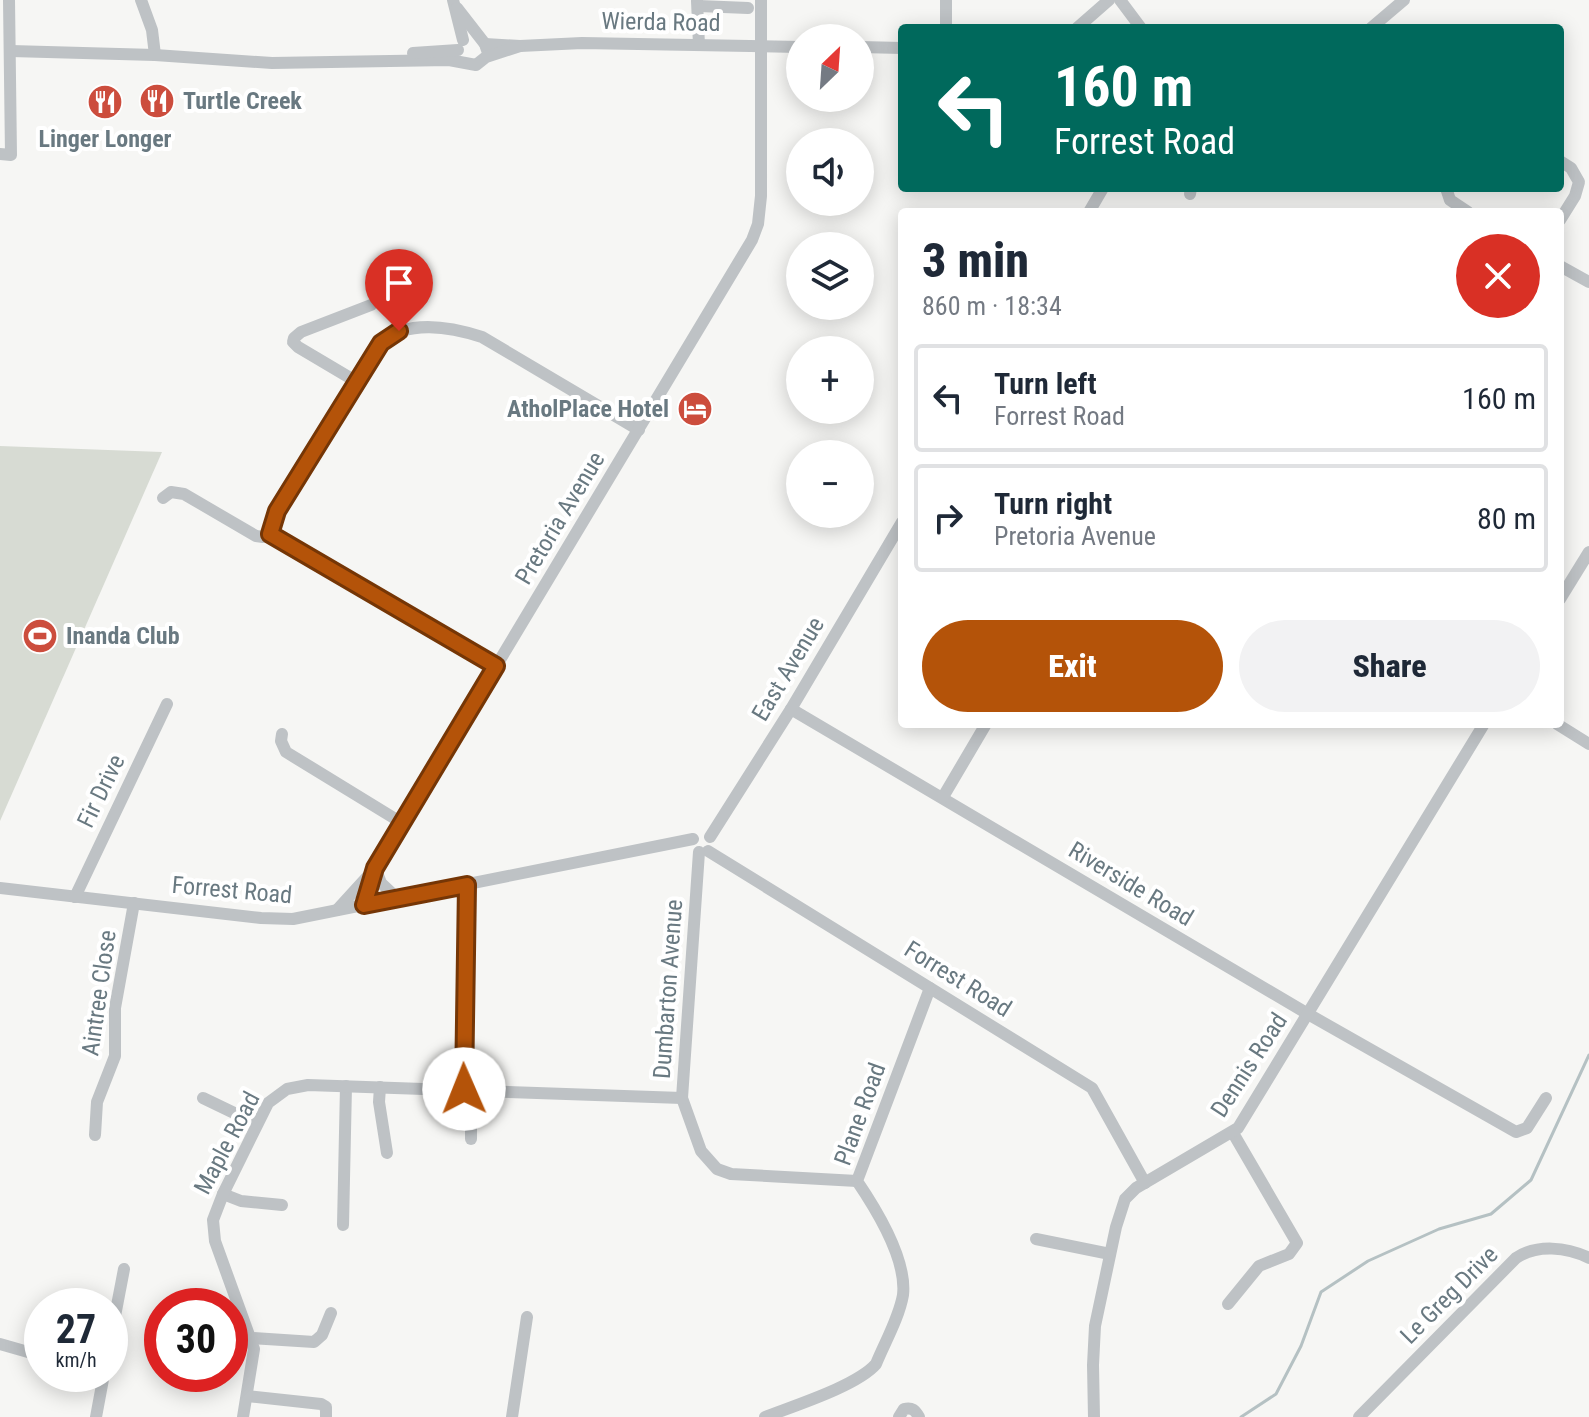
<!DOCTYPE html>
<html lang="en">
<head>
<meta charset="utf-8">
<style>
	body { margin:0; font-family:"Roboto Condensed",sans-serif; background:#f2f2f3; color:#1f2937; height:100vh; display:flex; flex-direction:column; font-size:30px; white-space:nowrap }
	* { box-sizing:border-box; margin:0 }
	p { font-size:26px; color:#747a83 }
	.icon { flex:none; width:44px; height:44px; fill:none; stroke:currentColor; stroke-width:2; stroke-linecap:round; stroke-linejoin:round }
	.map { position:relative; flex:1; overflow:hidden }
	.side { position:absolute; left:898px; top:208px; width:666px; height:520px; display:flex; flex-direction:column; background:#fff; border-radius:8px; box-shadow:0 4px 20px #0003 }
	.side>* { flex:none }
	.banner { position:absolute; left:898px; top:24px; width:666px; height:168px; border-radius:8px; box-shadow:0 4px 20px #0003; background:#00695c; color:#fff; overflow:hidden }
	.needle { width:52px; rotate:25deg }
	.controls { position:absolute; left:786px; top:24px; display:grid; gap:16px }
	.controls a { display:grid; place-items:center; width:88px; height:88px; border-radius:50%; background:#fff; box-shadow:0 4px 20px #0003; font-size:40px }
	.speed { position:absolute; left:24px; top:1288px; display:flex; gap:16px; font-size:40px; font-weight:700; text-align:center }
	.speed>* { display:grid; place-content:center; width:104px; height:104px; border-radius:50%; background:#fff; box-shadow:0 4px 20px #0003; line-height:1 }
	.speed small { font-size:20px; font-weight:400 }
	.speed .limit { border:12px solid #d22; background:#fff; color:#111 }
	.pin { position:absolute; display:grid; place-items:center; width:68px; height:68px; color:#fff; margin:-82px -34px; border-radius:50% 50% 50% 0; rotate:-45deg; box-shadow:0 0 8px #0007 }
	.pin .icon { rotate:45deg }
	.me { position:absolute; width:88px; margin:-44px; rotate:359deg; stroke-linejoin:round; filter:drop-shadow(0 0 6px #0008) }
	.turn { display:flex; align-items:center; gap:28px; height:168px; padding:0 24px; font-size:36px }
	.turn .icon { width:104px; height:104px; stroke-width:2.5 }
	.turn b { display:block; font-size:56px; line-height:68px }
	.round { display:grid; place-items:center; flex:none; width:84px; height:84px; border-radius:42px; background:#f2f2f3 }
	.summary { display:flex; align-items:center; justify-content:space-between; height:136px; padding:0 24px }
	h1 { font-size:48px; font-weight:800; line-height:60px }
	.primary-button { display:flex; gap:16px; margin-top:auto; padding:16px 24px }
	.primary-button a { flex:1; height:92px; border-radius:48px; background:#b45309; color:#fff; font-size:32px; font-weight:800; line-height:92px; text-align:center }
	.primary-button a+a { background:#f2f2f3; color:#1f2937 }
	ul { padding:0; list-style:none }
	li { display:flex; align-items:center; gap:24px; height:108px; margin:0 16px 12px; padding:0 8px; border:4px solid #e0e1e3; border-radius:8px }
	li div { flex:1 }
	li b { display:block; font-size:30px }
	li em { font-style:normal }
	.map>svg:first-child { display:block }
	.green { fill:#d7dbd3 }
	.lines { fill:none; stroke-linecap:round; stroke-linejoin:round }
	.stream { stroke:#b5c1c3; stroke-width:3 }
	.minor { stroke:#bec2c5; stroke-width:12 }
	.route-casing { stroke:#753606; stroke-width:20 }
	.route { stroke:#b45309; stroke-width:14 }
	.labels { text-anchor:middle; stroke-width:8; stroke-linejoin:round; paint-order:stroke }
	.street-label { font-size:24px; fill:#697981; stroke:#fff }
	.poi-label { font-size:24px; font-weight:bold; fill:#697981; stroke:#fff; text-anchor:start }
</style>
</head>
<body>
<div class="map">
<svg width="1589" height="1417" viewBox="0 0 1589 1417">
	<rect width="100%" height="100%" fill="#f6f6f4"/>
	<path class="green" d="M 0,446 L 162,452 L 0,821 Z"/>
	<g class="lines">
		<path class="stream" d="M 1241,1417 L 1276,1394 L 1301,1346 L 1321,1292 L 1368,1261 L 1439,1229 L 1491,1214 L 1531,1180 L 1589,1055"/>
		<g class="minor">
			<path d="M 141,0 L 152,30 L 155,55"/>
			<path d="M 453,0 L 463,40"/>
			<path d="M 946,0 L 946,28"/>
			<path d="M 1120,0 L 1141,28"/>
			<path d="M 697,1 L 699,45"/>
			<path d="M 699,6 L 748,8"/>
			<path d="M 457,8 L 485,44 L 487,50"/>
			<path d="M 1077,28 L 1109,0"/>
			<path d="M 1371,28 L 1404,0"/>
			<path d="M 485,44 L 520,46 L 582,43 L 800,47"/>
			<path d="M 860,47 L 902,48"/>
			<path d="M 11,51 L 155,55 L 272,63 L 449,60 L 476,65 L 486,57 L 520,46"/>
			<path d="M 413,53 L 458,50"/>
			<path d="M 0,154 L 11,155 L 9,0"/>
			<path d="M 1560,161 L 1571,168 L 1579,182 L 1575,196 L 1560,220"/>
			<path d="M 1446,188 L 1450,200 L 1468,212"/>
			<path d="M 1190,194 L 1191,188"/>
			<path d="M 1089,212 L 1103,188"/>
			<path d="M 1560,266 L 1589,282"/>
			<path d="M 357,382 L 298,347 L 293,342 L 294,338 L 301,332 L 371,305"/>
			<path d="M 163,498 L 171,492 L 184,494 L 256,536 L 263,537 L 270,534 L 496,666"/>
			<path d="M 270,534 L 277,511 L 381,343 C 407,319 451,327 482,337 L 639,430"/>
			<path d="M 1560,599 L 1589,552"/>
			<path d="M 791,709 L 1308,1014 L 1516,1132 L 1527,1128 L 1546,1098"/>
			<path d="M 1557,724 L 1589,744"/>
			<path d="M 282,734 L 281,741 L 286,752 L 402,823"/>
			<path d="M 943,797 L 986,724"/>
			<path d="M 710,837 L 791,709 L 902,522"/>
			<path d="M 708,851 L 1092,1088 L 1145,1183"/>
			<path d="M 699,852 L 682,1098 L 701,1151 L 717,1169 L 731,1174 L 857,1181"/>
			<path d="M 375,868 L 381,883 L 398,899"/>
			<path d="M 0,888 L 261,918 L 293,919 L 693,839"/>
			<path d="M 75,897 L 167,704"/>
			<path d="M 364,905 L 375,868 L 752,240 L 758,224 L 761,196 L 761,0"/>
			<path d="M 337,910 L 368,876"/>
			<path d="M 380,1087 L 379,1102 L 387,1153"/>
			<path d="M 464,1089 L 467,885"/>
			<path d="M 203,1098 L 257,1124"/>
			<path d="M 95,1135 L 97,1102 L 115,1056 L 115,1008 L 134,903"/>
			<path d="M 471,1139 L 471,1089"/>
			<path d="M 223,1194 L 241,1201 L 282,1205"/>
			<path d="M 343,1225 L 346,1086"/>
			<path d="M 1036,1239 L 1110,1254"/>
			<path d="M 1228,1304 L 1259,1266 L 1289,1254 L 1297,1243 L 1233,1133"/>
			<path d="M 252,1338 L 314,1342 L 322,1335 L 331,1313"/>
			<path d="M 110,1342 L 124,1269"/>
			<path d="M 0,1344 L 42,1356"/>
			<path d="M 247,1396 L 321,1404 L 326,1407 L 326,1417"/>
			<path d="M 96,1417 L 104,1374"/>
			<path d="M 243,1417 L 254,1349 L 215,1241 L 213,1220 L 223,1194 L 268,1103 L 287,1089 L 308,1085 L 682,1098"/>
			<path d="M 512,1417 L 527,1317"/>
			<path d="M 765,1417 C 793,1406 857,1386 876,1364 C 885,1342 899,1318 903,1295 C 907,1260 876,1209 857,1181 L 930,988"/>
			<path d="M 899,1417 L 904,1409 C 912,1407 915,1410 919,1417"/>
			<path d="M 1094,1417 L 1093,1365 L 1095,1326 L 1116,1227 L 1125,1199 L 1136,1188 L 1238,1128 L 1484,724"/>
			<path d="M 1359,1417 L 1516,1258 C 1537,1244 1567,1247 1589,1258"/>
		</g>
	</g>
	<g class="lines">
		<defs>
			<path id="route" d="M 399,331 L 381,343 L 277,511 L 270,534 L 496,666 L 375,868 L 364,905 L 467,885 L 464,1089"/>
		</defs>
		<use href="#route" class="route-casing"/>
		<use href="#route" class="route"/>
	</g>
	<defs>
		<symbol id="restaurant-disc" viewBox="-11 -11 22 22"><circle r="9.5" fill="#cc4d3d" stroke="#fff"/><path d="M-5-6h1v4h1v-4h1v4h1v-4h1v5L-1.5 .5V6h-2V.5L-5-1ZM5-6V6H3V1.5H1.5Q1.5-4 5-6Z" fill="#fff"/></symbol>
		<symbol id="hotel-disc" viewBox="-11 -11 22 22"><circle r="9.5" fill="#cc4d3d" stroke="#fff"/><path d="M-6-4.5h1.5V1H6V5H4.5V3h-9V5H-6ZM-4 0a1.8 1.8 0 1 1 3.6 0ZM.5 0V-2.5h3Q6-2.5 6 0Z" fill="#fff"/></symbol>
		<symbol id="stadium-disc" viewBox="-11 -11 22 22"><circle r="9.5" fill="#cc4d3d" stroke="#fff"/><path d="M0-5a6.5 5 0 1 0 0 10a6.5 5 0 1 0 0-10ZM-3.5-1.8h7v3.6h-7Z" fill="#fff"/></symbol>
	</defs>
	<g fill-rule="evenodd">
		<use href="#restaurant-disc" x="137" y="81" width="40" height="40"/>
		<use href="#restaurant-disc" x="85" y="82" width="40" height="40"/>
		<use href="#hotel-disc" x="675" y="389" width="40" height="40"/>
		<use href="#stadium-disc" x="20" y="616" width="40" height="40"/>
	</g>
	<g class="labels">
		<g class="street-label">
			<text transform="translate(661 22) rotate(1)" y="8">Wierda Road</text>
			<text transform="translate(560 518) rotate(-59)" y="8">Pretoria Avenue</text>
			<text transform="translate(788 669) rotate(-59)" y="8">East Avenue</text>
			<text transform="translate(101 791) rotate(-64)" y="8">Fir Drive</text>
			<text transform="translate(1131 884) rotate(31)" y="8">Riverside Road</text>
			<text transform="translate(232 890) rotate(5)" y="8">Forrest Road</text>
			<text transform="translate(958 979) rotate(32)" y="8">Forrest Road</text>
			<text transform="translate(668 989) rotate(-86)" y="8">Dumbarton Avenue</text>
			<text transform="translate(99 993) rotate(-82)" y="8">Aintree Close</text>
			<text transform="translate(1249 1065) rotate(-57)" y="8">Dennis Road</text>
			<text transform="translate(860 1114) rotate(-70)" y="8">Plane Road</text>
			<text transform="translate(227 1143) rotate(-62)" y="8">Maple Road</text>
			<text transform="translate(1449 1295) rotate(-45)" y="8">Le Greg Drive</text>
		</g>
		<g class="poi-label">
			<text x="183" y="109">Turtle Creek</text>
			<text x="105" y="147" text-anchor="middle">Linger Longer</text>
			<text x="669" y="417" text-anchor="end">AtholPlace Hotel</text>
			<text x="66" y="644">Inanda Club</text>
		</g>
	</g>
</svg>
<div class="controls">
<a><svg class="needle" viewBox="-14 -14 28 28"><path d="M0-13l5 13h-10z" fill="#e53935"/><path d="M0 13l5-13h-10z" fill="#747a83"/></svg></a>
<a><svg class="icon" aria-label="sound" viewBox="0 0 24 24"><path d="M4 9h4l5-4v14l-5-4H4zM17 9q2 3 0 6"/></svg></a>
<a><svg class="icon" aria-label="layers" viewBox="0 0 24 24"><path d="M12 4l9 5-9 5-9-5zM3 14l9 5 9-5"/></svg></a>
<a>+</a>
<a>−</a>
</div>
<div class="speed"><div>27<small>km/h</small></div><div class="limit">30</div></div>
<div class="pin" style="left:399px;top:331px;background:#d93025"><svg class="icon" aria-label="arrive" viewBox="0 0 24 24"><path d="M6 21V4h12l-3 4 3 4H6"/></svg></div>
<svg class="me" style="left:464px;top:1089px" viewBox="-20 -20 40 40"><circle r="19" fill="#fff"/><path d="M0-13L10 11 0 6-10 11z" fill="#b45309"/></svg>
<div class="banner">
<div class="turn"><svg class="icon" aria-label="left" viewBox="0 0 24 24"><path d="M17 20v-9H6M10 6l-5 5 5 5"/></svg><div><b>160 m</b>Forrest Road</div></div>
</div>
<section class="side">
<div class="summary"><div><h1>3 min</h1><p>860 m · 18:34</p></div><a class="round" style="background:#d93025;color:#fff"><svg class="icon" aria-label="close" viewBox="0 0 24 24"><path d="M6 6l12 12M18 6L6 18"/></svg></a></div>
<ul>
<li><svg class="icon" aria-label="left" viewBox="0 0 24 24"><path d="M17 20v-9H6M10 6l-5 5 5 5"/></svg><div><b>Turn left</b><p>Forrest Road</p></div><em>160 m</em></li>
<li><svg class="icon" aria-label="right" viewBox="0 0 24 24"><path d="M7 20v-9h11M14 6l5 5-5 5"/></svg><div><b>Turn right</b><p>Pretoria Avenue</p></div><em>80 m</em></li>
</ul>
<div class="primary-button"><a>Exit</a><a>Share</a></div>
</section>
</div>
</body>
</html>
